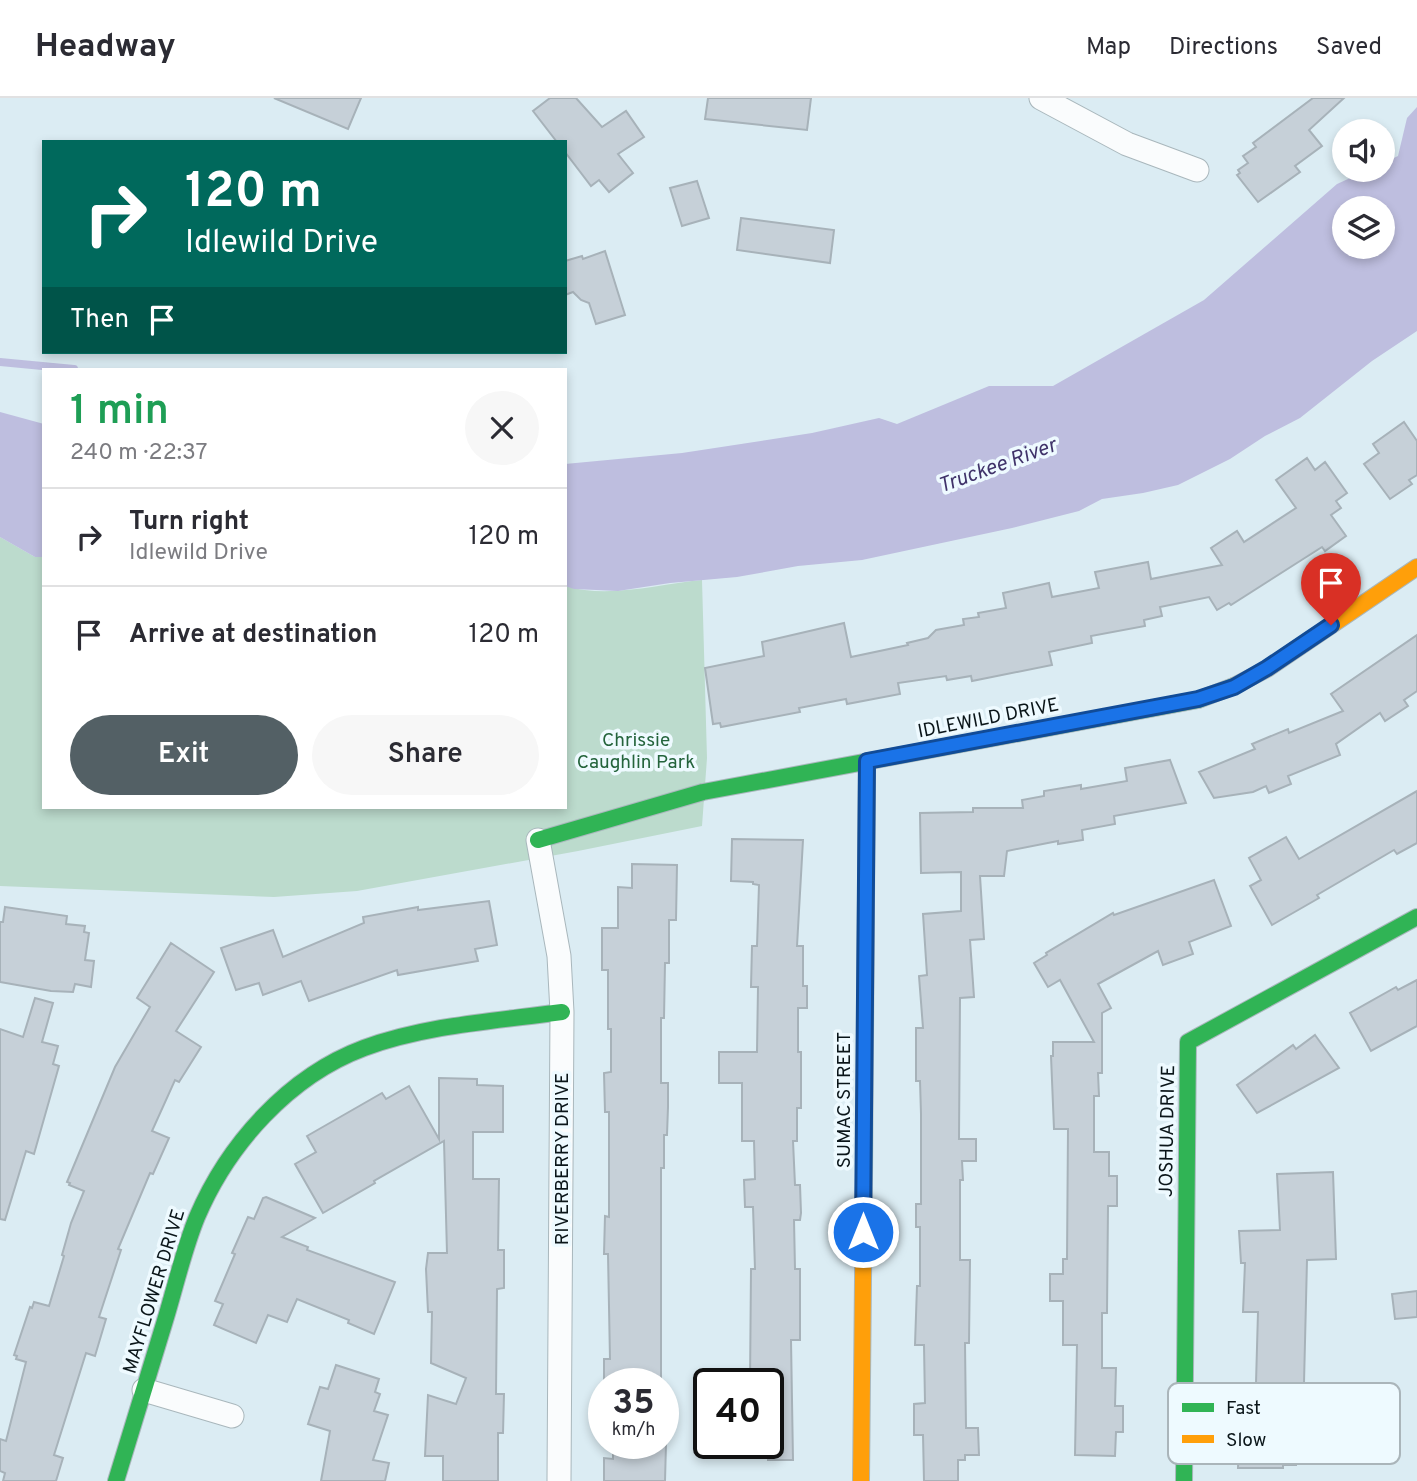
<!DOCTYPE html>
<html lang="en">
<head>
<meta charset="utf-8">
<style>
	body { margin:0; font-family:Overpass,sans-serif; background:#f7f7f7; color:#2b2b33; height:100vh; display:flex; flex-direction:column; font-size:26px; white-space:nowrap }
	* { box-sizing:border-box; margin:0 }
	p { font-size:23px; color:#7c7c81 }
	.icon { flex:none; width:38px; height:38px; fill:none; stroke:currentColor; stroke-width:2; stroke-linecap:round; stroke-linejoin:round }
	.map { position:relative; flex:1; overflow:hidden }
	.details { position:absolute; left:42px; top:270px; width:525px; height:441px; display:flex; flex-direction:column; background:#fff; border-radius:0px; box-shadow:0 4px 10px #0003 }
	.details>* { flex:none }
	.top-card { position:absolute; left:42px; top:42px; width:525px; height:214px; border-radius:0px; box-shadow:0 4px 10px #0003; background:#00695c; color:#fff; overflow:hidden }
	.tools { position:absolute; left:1332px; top:21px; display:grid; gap:14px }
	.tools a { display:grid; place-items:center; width:63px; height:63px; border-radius:50%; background:#fff; box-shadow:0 4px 10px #0003; font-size:35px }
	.speed { position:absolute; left:588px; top:1270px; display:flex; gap:14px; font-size:35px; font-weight:700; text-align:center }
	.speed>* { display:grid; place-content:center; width:91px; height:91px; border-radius:50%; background:#fff; box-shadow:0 4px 10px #0003; line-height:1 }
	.speed small { font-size:18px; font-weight:400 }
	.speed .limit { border:4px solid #111; border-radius:10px; background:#fff; color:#111 }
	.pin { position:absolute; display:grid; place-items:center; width:60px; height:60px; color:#fff; margin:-72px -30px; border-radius:50% 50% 50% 0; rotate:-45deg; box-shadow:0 0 7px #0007 }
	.pin .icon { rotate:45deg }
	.me { position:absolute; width:77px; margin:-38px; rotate:0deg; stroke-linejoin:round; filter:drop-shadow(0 0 5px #0008) }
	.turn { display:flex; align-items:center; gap:24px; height:147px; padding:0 28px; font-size:32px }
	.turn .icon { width:91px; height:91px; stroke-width:2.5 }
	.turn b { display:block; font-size:49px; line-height:60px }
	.then { display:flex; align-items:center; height:66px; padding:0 28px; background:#0003; gap:14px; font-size:26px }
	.round { display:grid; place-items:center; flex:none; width:74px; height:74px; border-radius:37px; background:#f7f7f7 }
	.head { display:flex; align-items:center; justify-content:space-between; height:119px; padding:0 28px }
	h1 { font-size:42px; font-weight:600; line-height:52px; color:#1e9e55 }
	.button { display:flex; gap:14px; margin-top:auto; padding:14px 28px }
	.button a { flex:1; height:80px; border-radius:42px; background:#536065; color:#fff; font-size:28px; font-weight:600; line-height:80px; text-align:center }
	.button a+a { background:#f7f7f7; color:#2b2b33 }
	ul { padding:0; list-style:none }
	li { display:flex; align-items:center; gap:21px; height:98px; padding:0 28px; border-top:2px solid #e1e1e2 }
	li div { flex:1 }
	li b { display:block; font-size:26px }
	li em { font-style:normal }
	header { display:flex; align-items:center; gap:42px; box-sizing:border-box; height:98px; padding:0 35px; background:#fff; border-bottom:2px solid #e1e1e2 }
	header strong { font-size:33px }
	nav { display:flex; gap:38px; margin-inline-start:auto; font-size:24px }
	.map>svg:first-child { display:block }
	.green { fill:#bcdbcd }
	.water { fill:#bebedf; fill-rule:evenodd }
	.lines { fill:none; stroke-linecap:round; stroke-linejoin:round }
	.stream { stroke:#bebedf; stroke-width:8 }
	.building { fill:#c6d0d8; stroke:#a7b2b9; stroke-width:2 }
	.street-casing { stroke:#a9b7bc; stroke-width:25 }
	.fast-casing { stroke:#a9b7bc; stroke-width:18 }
	.slow-casing { stroke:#a9b7bc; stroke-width:18 }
	.street { stroke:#fafcfd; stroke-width:23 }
	.fast { stroke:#30b455; stroke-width:16 }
	.slow { stroke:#ff9f0a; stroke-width:16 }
	.route-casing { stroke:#114b97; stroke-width:18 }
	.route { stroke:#1a73e8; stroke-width:12 }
	.labels { text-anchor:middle; stroke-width:7; stroke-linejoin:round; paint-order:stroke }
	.street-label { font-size:19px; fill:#0a1519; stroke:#eefaff }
	.park-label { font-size:19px; fill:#24643c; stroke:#eefaff }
	.water-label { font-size:21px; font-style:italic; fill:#40336a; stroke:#eefaff }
	.key { fill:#eefaff; stroke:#aab5ba; stroke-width:2 }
	.key-label { font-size:19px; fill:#0a1519 }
</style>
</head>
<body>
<header>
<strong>Headway</strong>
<nav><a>Map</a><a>Directions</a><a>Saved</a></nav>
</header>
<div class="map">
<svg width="1417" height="1383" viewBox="0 0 1417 1383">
	<rect width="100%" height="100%" fill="#dbecf3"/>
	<path class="green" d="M 0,439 L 35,459 L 44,459 L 44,709 L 565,709 L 565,488 C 609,501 658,486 702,482 L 707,660 L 702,728 L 578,753 L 357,793 L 274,799 L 0,788 Z"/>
	<g class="water">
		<path d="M 1417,9 L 1417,233 L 1372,263 L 1300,320 L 1265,338 L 1230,361 L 1178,387 L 1143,395 L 1102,401 L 1079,413 L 1012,430 L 862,462 L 798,468 L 737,479 L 670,485 L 618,493 L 574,491 L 565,488 L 565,366 L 682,355 L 812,335 L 879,320 L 897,326 L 989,288 L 1053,288 L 1204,202 L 1337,86 L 1368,72 L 1382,72 L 1383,65 L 1398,58 L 1407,20 ZM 1344,110 L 1382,110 L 1382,149 L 1344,149 Z"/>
		<path d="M 0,314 L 44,326 L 44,459 L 35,459 L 0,439 Z"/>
	</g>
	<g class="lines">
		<path class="stream" d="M 0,264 L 74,271"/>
	</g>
	<g class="building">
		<path d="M 274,0 L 361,0 L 348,31 Z"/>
		<path d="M 550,0 L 576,0 L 602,29 L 626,13 L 644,39 L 618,56 L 633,75 L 609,94 L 599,82 L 591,88 L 565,54 L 565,44 L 557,44 L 533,13 Z"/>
		<path d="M 708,0 L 811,0 L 807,32 L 705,21 Z"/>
		<path d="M 1313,0 L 1344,0 L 1309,32 L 1322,48 L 1295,68 L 1300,74 L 1258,104 L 1237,77 L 1240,75 L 1238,72 L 1248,65 L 1243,58 L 1256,49 L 1253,45 Z"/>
		<path d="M 697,83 L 709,120 L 682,128 L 670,90 Z"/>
		<path d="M 741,120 L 834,132 L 830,165 L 737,152 Z"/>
		<path d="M 605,153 L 625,217 L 596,226 L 589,205 L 581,202 L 573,194 L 565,197 L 565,163 L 582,158 L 583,161 Z"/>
		<path d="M 1404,324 L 1417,343 L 1417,377 L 1409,382 L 1412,386 L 1390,401 L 1364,366 L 1379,355 L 1373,346 Z"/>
		<path d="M 1307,360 L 1315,372 L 1325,364 L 1347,395 L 1336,403 L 1341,410 L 1331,417 L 1346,438 L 1325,453 L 1322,449 L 1231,507 L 1229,505 L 1217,512 L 1209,499 L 1160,509 L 1162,518 L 1144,522 L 1145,528 L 1091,538 L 1092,545 L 1049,554 L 1052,567 L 972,583 L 971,578 L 947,582 L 946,578 L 898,585 L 900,596 L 847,606 L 846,601 L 799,610 L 800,614 L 721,629 L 720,625 L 713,626 L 705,570 L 764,558 L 762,544 L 844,525 L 851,559 L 908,547 L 907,545 L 928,540 L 936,532 L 964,527 L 963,521 L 979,519 L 978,515 L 1006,510 L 1003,495 L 1049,485 L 1052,499 L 1099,490 L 1095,474 L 1148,464 L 1151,481 L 1222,467 L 1211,450 L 1237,433 L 1244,444 L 1296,410 L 1276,382 Z"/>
		<path d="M 1417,537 L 1417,593 L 1404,602 L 1408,608 L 1385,623 L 1380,615 L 1336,646 L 1340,657 L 1288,678 L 1291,686 L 1269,695 L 1266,688 L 1253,694 L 1214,700 L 1199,674 L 1255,651 L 1252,646 L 1288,631 L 1289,635 L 1343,613 L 1331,596 Z"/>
		<path d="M 1170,662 L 1186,705 L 1114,718 L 1115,726 L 1082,732 L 1083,742 L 1058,746 L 1058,743 L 1007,753 L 1004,778 L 980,778 L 984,841 L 970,842 L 974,899 L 960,900 L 959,1041 L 976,1041 L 976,1063 L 962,1063 L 963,1082 L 960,1082 L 960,1162 L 970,1162 L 969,1245 L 965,1245 L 966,1330 L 978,1330 L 979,1357 L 965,1357 L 965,1362 L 958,1362 L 958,1383 L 924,1383 L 923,1337 L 914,1337 L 914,1306 L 925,1305 L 924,1247 L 915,1247 L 917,1188 L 920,1188 L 920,1129 L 916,1129 L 916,1106 L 921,1106 L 921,1016 L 920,983 L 916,983 L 916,930 L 923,930 L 919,878 L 927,877 L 923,816 L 961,813 L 961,774 L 921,775 L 920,715 L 973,714 L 973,710 L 1023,710 L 1022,702 L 1044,698 L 1044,693 L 1081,687 L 1081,691 L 1127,683 L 1125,670 Z"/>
		<path d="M 1417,693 L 1417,745 L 1397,756 L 1394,752 L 1317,797 L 1319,800 L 1272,827 L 1250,788 L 1261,782 L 1249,760 L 1286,739 L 1299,761 Z"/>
		<path d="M 732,741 L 803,742 L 797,848 L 803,848 L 803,888 L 807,888 L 807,910 L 798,910 L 798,954 L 801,954 L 801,1010 L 797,1010 L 797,1043 L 793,1043 L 795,1087 L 800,1087 L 801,1115 L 800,1122 L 794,1122 L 795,1171 L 800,1171 L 800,1242 L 791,1242 L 793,1362 L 768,1362 L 768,1286 L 750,1286 L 751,1171 L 755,1171 L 753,1109 L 745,1109 L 744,1082 L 755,1081 L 754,1043 L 742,1043 L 742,985 L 719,985 L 719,954 L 757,954 L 758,889 L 751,889 L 752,848 L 757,848 L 759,787 L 753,786 L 753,784 L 731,783 Z"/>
		<path d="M 632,766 L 677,767 L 676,822 L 669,822 L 669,865 L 665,865 L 664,920 L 661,920 L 661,985 L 668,985 L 668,1009 L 667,1037 L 664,1037 L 664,1070 L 661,1070 L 661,1286 L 604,1286 L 604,1261 L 610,1261 L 608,1156 L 604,1156 L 605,1118 L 609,1119 L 609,1014 L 605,1014 L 604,975 L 611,974 L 611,931 L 608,931 L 608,872 L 602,872 L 602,830 L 618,830 L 618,789 L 632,790 Z"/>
		<path d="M 1214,782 L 1231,828 L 1189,844 L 1193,856 L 1163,867 L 1158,853 L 1098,886 L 1111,910 L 1102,915 L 1102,975 L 1098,975 L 1099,998 L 1094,998 L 1094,1054 L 1109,1054 L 1109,1078 L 1117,1078 L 1117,1108 L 1108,1108 L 1107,1215 L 1102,1215 L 1102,1270 L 1116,1270 L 1115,1308 L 1123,1308 L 1123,1334 L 1116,1334 L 1115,1358 L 1075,1357 L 1077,1247 L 1063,1247 L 1063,1203 L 1050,1203 L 1050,1176 L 1063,1176 L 1063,1161 L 1067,1161 L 1068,1031 L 1054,1031 L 1051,958 L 1053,958 L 1053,944 L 1094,944 L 1060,882 L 1048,889 L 1034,865 L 1047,857 L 1046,855 L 1113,815 L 1114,817 Z"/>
		<path d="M 489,803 L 497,847 L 475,851 L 478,863 L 398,877 L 397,872 L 309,903 L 301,883 L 263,897 L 259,885 L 236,892 L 221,850 L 273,832 L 283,859 L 364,825 L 363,819 L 418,809 L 418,812 Z"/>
		<path d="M 5,809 L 67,818 L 66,826 L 85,828 L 84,834 L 89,835 L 85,862 L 94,863 L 91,889 L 75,886 L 73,894 L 51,893 L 0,884 L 0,824 L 3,824 Z"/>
		<path d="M 171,845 L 214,874 L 176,933 L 201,949 L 179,984 L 175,982 L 152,1033 L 169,1040 L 153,1076 L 150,1075 L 118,1151 L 121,1152 L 99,1219 L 106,1221 L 95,1258 L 86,1255 L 54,1357 L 63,1360 L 56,1383 L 3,1383 L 5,1375 L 0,1373 L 0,1341 L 6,1343 L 26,1264 L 16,1261 L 17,1258 L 14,1257 L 30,1209 L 32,1210 L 34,1204 L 49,1208 L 64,1158 L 62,1157 L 71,1125 L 84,1093 L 69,1087 L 70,1085 L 67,1084 L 115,969 L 150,909 L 137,900 Z"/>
		<path d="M 1417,882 L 1417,928 L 1371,953 L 1350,915 L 1396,889 L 1398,892 Z"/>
		<path d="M 35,900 L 53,905 L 42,944 L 58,948 L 53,966 L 59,968 L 34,1056 L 26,1053 L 5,1122 L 0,1121 L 0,931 L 23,939 Z"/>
		<path d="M 1315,937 L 1339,970 L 1257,1015 L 1237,987 L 1293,947 L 1296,951 Z"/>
		<path d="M 439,980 L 477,981 L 477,987 L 503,988 L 503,1034 L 473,1034 L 473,1081 L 499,1081 L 498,1152 L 504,1152 L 504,1190 L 497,1191 L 496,1296 L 504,1296 L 503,1335 L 498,1335 L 498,1383 L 443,1383 L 443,1358 L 425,1358 L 428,1297 L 456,1306 L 466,1280 L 431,1265 L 432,1214 L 428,1214 L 426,1171 L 428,1155 L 447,1155 L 444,1043 L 374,1083 L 375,1085 L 323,1115 L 295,1066 L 316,1054 L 307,1038 L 382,995 L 386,1001 L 409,988 L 439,1041 Z"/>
		<path d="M 1333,1074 L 1336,1161 L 1307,1162 L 1304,1285 L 1308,1285 L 1308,1318 L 1296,1318 L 1296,1367 L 1283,1367 L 1283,1370 L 1238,1370 L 1240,1313 L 1247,1313 L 1247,1285 L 1256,1285 L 1258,1214 L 1243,1214 L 1245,1165 L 1241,1165 L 1239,1133 L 1280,1132 L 1277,1076 Z"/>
		<path d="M 266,1099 L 315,1120 L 282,1139 L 308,1149 L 307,1152 L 395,1184 L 374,1236 L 348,1225 L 349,1222 L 297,1201 L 287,1224 L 268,1217 L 256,1245 L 214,1227 L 223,1206 L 215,1203 L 235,1156 L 232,1155 L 248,1119 L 254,1121 L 263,1100 Z"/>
		<path d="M 1417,1193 L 1417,1219 L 1395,1221 L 1392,1196 Z"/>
		<path d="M 336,1267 L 379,1281 L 375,1294 L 380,1296 L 374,1313 L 388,1317 L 373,1362 L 389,1365 L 385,1383 L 321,1383 L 330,1333 L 308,1326 L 320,1289 L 328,1291 Z"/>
		<path d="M 613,1346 L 666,1346 L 665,1383 L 604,1383 L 604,1360 L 613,1361 Z"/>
	</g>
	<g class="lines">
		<defs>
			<g id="street">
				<path d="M 1041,0 L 1127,46 L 1197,72"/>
				<path d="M 538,742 L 559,858 L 562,914 L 559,1383"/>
				<path d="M 144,1292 L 232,1318"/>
			</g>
			<g id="fast">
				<path d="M 538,742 L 703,694 L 1198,602 L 1234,588"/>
				<path d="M 864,1080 L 867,663"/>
				<path d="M 116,1383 C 132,1331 148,1278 164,1226 C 175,1191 183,1153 197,1119 C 228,1046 289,978 364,950 C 427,927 496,923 562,914"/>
				<path d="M 1184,1383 L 1188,944 L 1417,819"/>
			</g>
			<g id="slow">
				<path d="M 1234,588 L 1267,571 L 1417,469"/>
				<path d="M 861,1383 L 864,1080"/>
			</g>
		</defs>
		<use href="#street" class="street-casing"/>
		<use href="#fast" class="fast-casing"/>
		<use href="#slow" class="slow-casing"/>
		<use href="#street" class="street"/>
		<use href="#fast" class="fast"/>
		<use href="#slow" class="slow"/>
	</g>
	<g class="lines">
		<defs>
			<path id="route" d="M 863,1134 L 867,663 L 1198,601 L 1234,589 L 1267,570 L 1331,527"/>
		</defs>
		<use href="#route" class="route-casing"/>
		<use href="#route" class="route"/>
	</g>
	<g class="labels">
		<g class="street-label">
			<text transform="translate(988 619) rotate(-11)" y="7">IDLEWILD DRIVE</text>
			<text transform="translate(843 1002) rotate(-90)" y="7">SUMAC STREET</text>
			<text transform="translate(1166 1033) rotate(-89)" y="7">JOSHUA DRIVE</text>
			<text transform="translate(561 1061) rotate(-90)" y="7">RIVERBERRY DRIVE</text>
			<text transform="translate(153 1193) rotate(-73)" y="7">MAYFLOWER DRIVE</text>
		</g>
		<g class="park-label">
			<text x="636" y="648">Chrissie<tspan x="636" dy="22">Caughlin Park</tspan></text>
		</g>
		<g class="water-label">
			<text transform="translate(997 367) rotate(-20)" y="7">Truckee River</text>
		</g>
	</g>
	<rect x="1168" y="1285" width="232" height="81" rx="10" class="key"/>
	<rect x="1182" y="1305" width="32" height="9" fill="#30b455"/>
	<rect x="1182" y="1337" width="32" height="8" fill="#ff9f0a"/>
	<g class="key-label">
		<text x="1226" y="1316">Fast</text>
		<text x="1226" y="1348">Slow</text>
	</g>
</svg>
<div class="tools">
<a><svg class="icon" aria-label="sound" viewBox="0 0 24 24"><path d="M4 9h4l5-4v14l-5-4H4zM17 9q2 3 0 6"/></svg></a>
<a><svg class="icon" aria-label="layers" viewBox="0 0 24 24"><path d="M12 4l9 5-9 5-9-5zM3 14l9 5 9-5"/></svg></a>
</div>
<div class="speed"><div>35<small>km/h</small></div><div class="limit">40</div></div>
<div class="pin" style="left:1331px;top:527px;background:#d93025"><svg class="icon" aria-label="arrive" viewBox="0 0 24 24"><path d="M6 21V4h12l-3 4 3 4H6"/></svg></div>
<svg class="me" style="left:863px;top:1134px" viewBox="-20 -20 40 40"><circle r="17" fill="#1a73e8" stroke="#fff" stroke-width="3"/><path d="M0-11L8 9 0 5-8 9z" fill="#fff"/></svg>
<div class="top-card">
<div class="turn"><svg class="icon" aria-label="right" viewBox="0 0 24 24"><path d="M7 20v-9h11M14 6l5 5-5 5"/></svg><div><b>120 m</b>Idlewild Drive</div></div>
<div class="then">Then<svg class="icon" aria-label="arrive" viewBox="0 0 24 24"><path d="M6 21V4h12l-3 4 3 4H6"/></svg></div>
</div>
<section class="details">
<div class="head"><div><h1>1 min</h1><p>240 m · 22:37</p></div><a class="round"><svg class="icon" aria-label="close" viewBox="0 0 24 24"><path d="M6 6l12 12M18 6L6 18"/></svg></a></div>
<ul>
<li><svg class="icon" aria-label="right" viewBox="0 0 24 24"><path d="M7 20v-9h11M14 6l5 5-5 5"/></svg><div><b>Turn right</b><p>Idlewild Drive</p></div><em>120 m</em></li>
<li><svg class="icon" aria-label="arrive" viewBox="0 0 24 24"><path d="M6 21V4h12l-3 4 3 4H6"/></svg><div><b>Arrive at destination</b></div><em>120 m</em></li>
</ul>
<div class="button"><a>Exit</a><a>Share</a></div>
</section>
</div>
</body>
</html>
